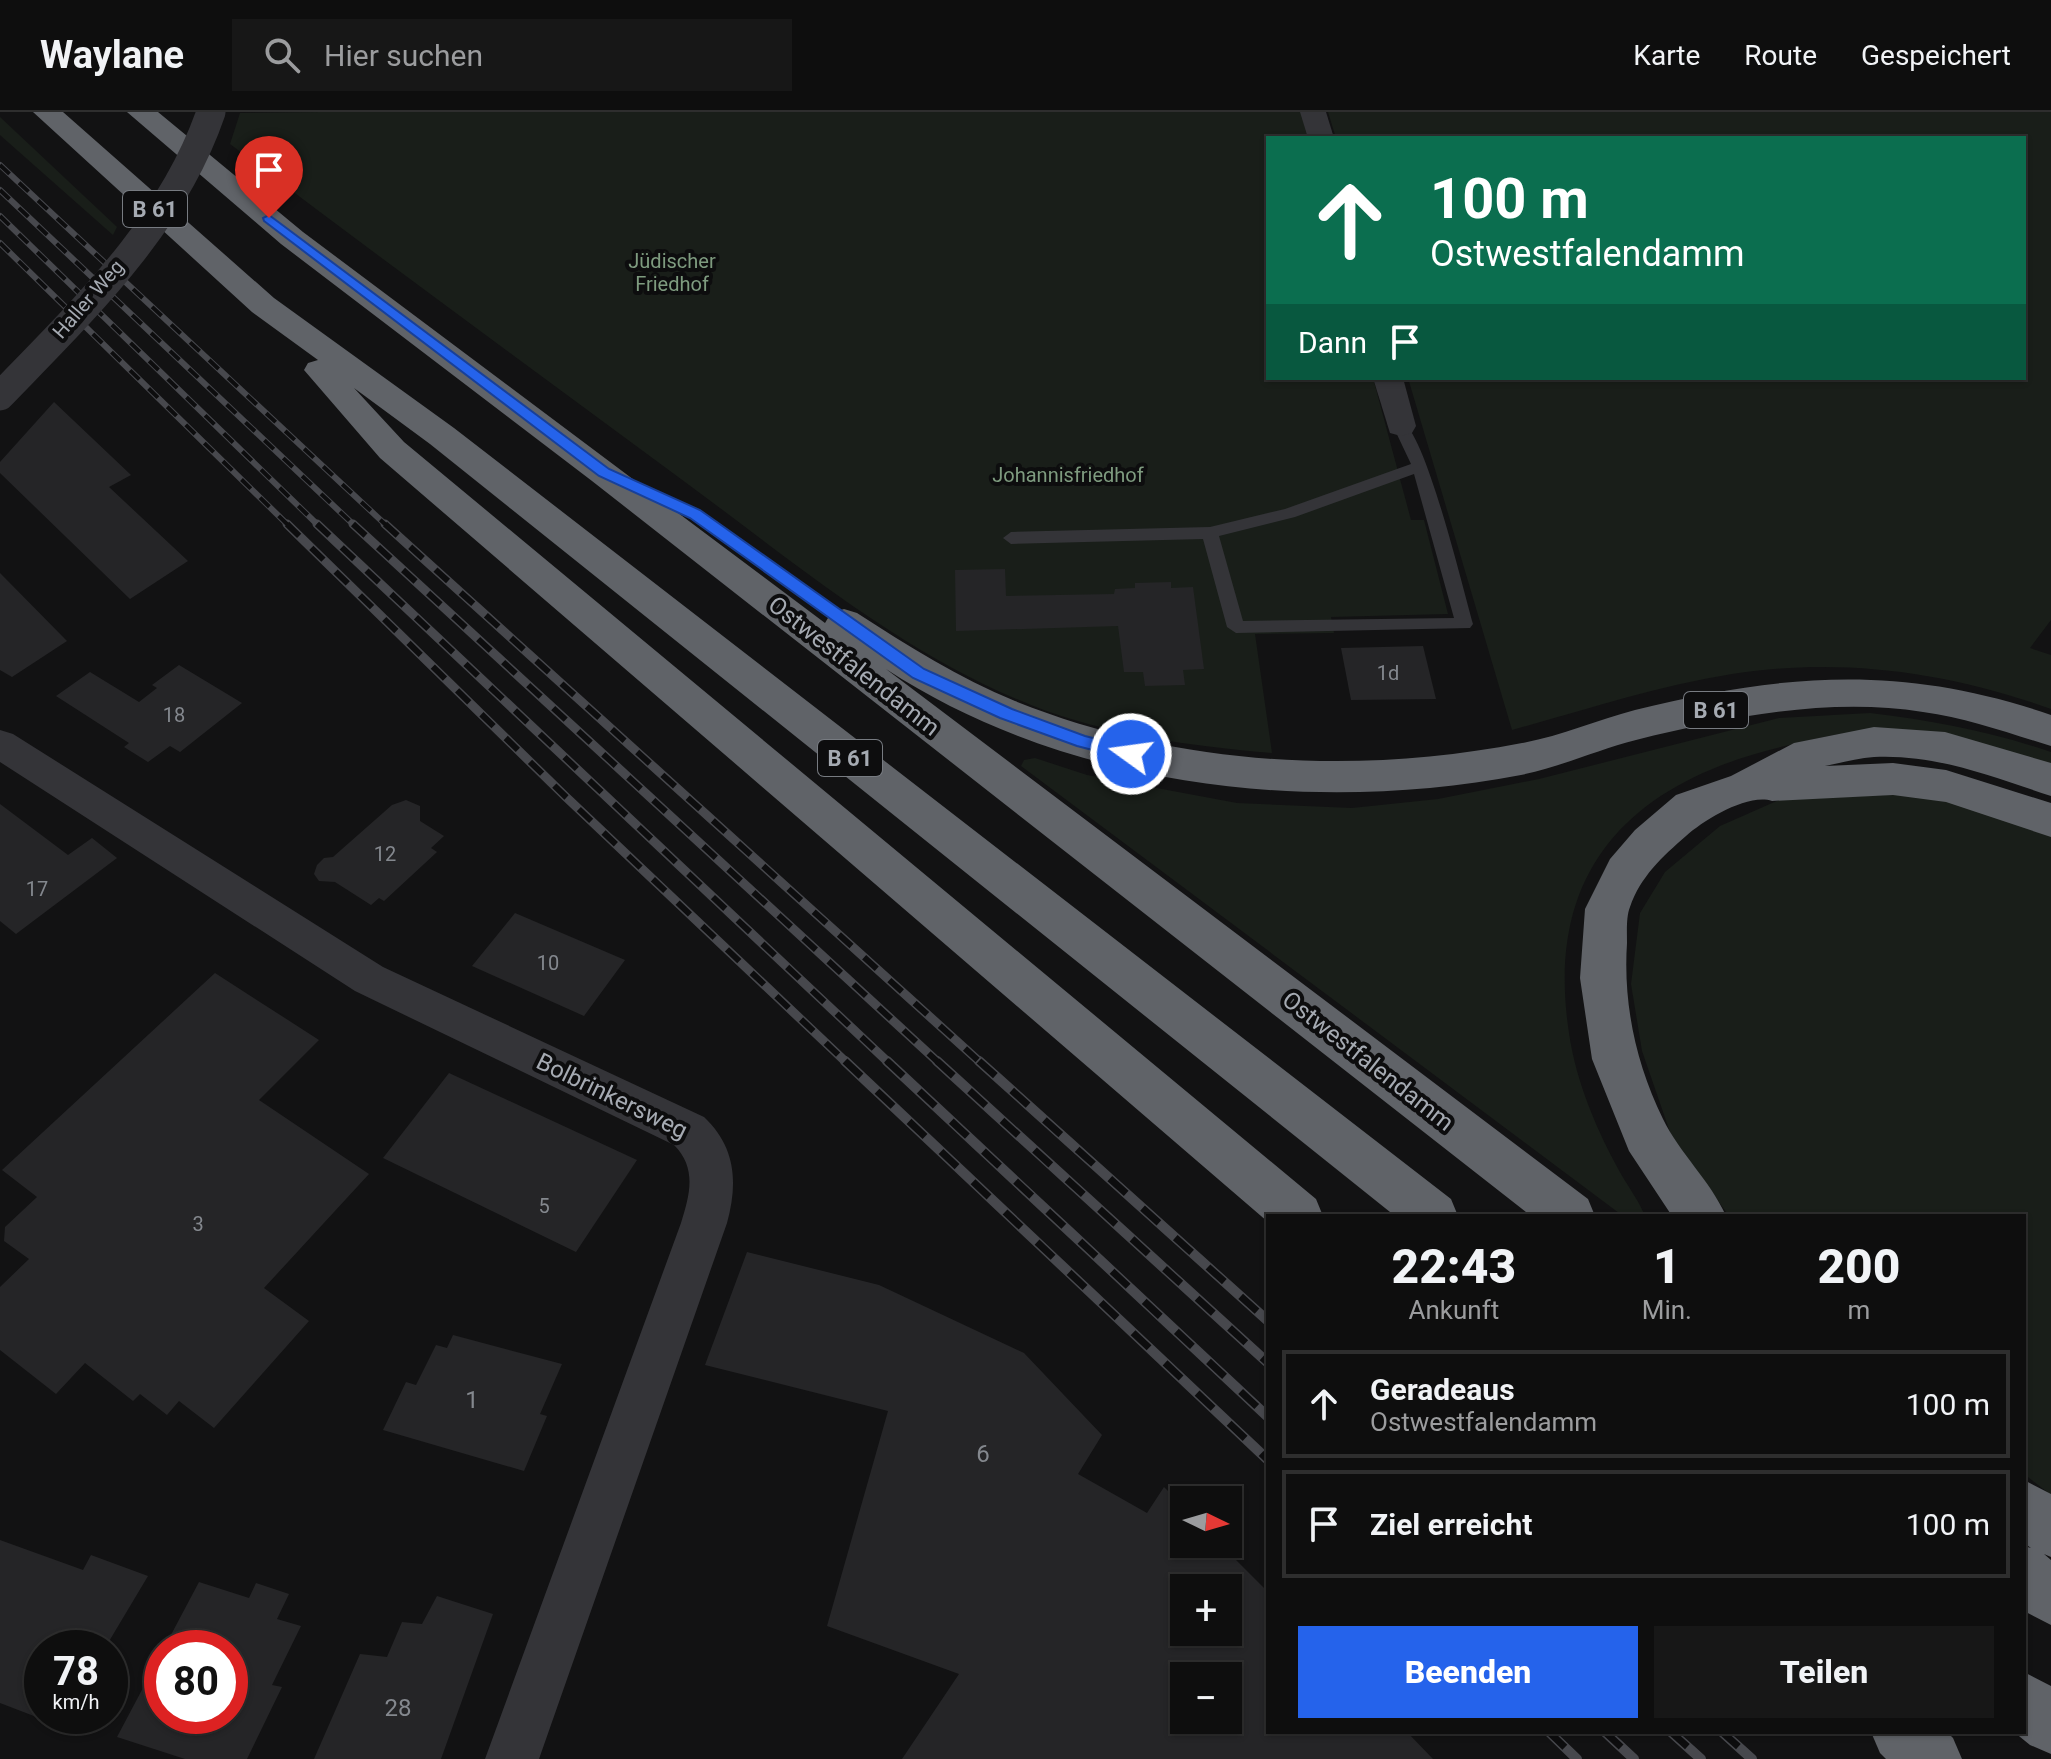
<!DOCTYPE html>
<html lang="de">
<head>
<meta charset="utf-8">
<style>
	body { margin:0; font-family:Roboto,sans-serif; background:#171717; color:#f1f3f6; height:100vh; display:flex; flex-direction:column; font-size:30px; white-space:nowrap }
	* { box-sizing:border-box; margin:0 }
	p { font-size:26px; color:#9b9c9e }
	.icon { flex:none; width:44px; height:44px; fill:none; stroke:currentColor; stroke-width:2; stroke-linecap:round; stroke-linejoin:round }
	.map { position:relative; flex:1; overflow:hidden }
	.sheet { position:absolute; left:1266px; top:1102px; width:760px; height:520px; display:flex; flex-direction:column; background:#0e0e0e; border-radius:0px; box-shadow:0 2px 6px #0004,0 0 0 2px #2e2e2e }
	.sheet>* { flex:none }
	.top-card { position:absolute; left:1266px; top:24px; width:760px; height:244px; border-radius:0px; box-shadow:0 2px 6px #0004,0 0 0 2px #2e2e2e; background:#0b6e4f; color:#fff; overflow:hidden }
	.needle { width:52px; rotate:95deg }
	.tools { position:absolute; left:1170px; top:1374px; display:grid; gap:16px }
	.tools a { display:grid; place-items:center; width:72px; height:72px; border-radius:0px; background:#0e0e0e; box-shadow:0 2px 6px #0004,0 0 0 2px #2e2e2e; font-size:40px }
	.speed { position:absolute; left:24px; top:1518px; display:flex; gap:16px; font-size:40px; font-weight:700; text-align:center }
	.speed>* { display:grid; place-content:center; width:104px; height:104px; border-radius:50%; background:#0e0e0e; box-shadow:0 2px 6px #0004,0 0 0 2px #2e2e2e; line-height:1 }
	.speed small { font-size:20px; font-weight:400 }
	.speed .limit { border:12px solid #d22; background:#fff; color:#111 }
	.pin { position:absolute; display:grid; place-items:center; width:68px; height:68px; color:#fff; margin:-82px -34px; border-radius:50% 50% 50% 0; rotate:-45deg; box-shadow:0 0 8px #0007 }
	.pin .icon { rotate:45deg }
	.me { position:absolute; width:88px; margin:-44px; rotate:284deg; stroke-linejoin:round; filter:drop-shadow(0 0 6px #0008) }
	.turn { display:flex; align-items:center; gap:28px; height:168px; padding:0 32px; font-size:36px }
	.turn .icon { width:104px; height:104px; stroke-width:2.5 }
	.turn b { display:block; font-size:56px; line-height:68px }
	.then { display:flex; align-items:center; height:76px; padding:0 32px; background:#0003; gap:16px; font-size:30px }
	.eta { display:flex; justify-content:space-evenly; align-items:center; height:136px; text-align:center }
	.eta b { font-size:48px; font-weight:800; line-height:56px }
	.primary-button { display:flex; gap:16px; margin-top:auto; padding:16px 32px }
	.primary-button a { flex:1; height:92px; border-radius:0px; background:#2563eb; color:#fff; font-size:32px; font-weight:800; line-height:92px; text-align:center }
	.primary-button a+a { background:#171717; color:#f1f3f6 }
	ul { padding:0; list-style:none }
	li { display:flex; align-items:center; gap:24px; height:108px; margin:0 16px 12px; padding:0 16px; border:4px solid #2e2e2e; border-radius:0px }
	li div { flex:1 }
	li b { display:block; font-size:30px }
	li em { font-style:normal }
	header { display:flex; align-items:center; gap:48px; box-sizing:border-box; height:112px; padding:0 40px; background:#0e0e0e; border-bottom:2px solid #2e2e2e }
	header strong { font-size:38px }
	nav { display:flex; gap:44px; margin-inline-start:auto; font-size:28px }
	.search { width:560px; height:72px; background:#171717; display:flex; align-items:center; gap:20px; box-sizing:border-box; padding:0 28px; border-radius:0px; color:#9b9c9e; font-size:30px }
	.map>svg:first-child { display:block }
	.green { fill:#191e19 }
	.building { fill:#252527; fill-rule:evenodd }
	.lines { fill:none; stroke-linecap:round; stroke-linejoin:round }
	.lane { fill:#343438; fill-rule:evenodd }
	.street { fill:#343438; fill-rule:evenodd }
	.highway { fill:#606368; fill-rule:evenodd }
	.rail-far2-casing { stroke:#47484d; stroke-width:6 }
	.rail-far1-casing { stroke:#47484d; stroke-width:9 }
	.rail-casing { stroke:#47484d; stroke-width:10 }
	.rail-far2 { stroke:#0d0d0e; stroke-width:4; stroke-dasharray:13; stroke-linecap:butt }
	.rail-far1 { stroke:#0d0d0e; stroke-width:6; stroke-dasharray:17; stroke-linecap:butt }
	.rail { stroke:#0d0d0e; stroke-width:7; stroke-dasharray:22; stroke-linecap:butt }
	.street-bridge { stroke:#343438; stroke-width:29 }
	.route { fill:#2563eb; stroke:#184099; stroke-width:2 }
	.labels { text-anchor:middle; stroke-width:8; stroke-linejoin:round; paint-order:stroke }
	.far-park-label { font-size:20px; fill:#7e9b7f; stroke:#0d0d0e }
	.far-street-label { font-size:20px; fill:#a5aab2; stroke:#0d0d0e }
	.number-label { font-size:20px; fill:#84888e }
	.shield { fill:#0d0d0e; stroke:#777b81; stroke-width:2 }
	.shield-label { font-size:22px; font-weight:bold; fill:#a5aab2 }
	.street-label { font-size:24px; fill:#a5aab2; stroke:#0d0d0e }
	.near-number-label { font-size:24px; fill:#84888e }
</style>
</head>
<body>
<header>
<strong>Waylane</strong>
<div class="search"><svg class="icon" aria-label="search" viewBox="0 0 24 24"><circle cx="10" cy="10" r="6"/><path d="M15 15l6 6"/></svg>Hier suchen</div>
<nav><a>Karte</a><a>Route</a><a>Gespeichert</a></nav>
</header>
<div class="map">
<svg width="2051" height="1647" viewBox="0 0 2051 1647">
	<rect width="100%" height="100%" fill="#121213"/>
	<g class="green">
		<path d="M 321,0 L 1303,0 L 1310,26 L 1268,26 L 1268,266 L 1373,266 L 1411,408 L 1424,408 L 1448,502 L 1331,505 L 1334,521 L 1255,522 L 1272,641 C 1191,634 1107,623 1031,593 C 904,543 794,450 685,370 C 533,258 380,146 230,32 L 240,1 Z"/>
		<path d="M 1328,0 L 2051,0 L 2051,508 L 2030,536 L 2051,543 L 2051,597 C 1948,560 1841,545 1732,562 C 1657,574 1585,598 1512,618 L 1408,266 L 2024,266 L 2024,26 L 1336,26 Z"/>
		<path d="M 0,5 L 117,115 L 113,123 L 0,23 Z"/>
		<path d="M 1870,601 C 1935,609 1989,619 2051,640 L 2051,655 C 2018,647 1984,639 1951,631 C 1936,627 1920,621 1904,619 C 1863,615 1824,625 1785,634 C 1631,670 1544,757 1569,921 C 1576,970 1597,1019 1621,1062 C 1629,1076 1639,1089 1645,1104 L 1623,1104 L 1021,654 L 1024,648 L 1035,646 L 1087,663 L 1237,691 L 1352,696 L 1438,687 L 1539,667 L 1779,606 Z"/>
		<path d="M 1928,681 L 2051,719 L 2051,1383 L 2024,1362 L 2024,1104 L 1729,1104 L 1671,1023 L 1642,939 L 1631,872 L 1640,801 L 1665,760 L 1720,714 L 1779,688 Z"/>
	</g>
	<g class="building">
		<path d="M 54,290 L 131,363 L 109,375 L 188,449 L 130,487 L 0,361 L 0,350 Z"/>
		<path d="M 1005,457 L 1006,484 L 1114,482 L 1115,477 L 1135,476 L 1135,471 L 1171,470 L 1171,476 L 1193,475 L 1204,557 L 1183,558 L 1185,573 L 1145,574 L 1143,560 L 1124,560 L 1118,514 L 956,519 L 955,458 Z"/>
		<path d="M 0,461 L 67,529 L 12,565 L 0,558 Z"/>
		<path d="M 1423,534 L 1436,587 L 1351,588 L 1341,536 Z"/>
		<path d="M 179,553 L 242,591 L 180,640 L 170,634 L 148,650 L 124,635 L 129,631 L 56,584 L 90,560 L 139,590 L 157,576 L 152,573 Z"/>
		<path d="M 406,688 L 420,694 L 420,709 L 444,724 L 431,736 L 437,740 L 384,789 L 379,786 L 371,793 L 335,770 L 319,769 L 314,762 L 317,753 L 324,746 L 333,745 L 392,693 Z"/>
		<path d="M 0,692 L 68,743 L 92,726 L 117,746 L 16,822 L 0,809 Z"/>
		<path d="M 515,801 L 625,848 L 584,904 L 472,854 Z"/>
		<path d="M 215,861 L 319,928 L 259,988 L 369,1062 L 264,1176 L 309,1209 L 214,1316 L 179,1289 L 167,1303 L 140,1282 L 133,1289 L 85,1251 L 56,1282 L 0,1238 L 0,1175 L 29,1147 L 4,1129 L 5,1115 L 37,1085 L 2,1058 Z"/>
		<path d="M 449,961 L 637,1048 L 576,1140 L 383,1046 Z"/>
		<path d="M 747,1140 L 879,1173 L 1024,1241 L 1102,1323 L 1078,1362 L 1147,1401 L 1164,1375 L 1184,1395 L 1184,1432 L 1220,1432 L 1268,1480 L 1268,1620 L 1407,1620 L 1433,1647 L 902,1647 L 959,1562 L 827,1514 L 888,1299 L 705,1253 ZM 1184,1476 L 1228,1476 L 1228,1520 L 1184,1520 ZM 1184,1564 L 1228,1564 L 1228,1608 L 1184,1608 Z"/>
		<path d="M 453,1223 L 562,1252 L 540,1302 L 547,1304 L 524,1359 L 383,1318 L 406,1270 L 416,1273 L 436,1233 L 447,1236 Z"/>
		<path d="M 0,1428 L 83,1458 L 91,1443 L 148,1464 L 105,1536 L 42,1536 L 42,1604 L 65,1604 L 60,1614 L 0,1591 Z"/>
		<path d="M 199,1470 L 249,1486 L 256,1471 L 289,1482 L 277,1507 L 301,1514 L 272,1573 L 282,1575 L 247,1647 L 185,1647 L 117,1625 L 162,1540 L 162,1604 L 230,1604 L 230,1536 L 164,1536 Z"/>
		<path d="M 437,1484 L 493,1502 L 441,1647 L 314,1647 L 360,1542 L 387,1545 L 402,1510 L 422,1512 Z"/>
	</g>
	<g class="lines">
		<path class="lane" d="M 1401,309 C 1425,317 1464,481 1473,512 L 1470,516 L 1236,521 L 1227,515 L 1203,427 L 1011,432 L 1003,426 L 1011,420 L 1210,415 L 1285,397 L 1411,352 L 1393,314 ZM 1414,362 L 1454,506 L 1243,509 L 1219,424 L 1295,405 Z"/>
		<g class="street">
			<path d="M 1300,0 L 1326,0 L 1334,26 L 1308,26 Z"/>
			<path d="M 1373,266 L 1403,266 L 1416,314 L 1412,321 L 1401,324 L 1390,321 Z"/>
			<path d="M 0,618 L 13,622 L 383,855 L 704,1005 C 736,1035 738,1071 727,1111 L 539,1647 L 485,1647 L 681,1111 C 690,1082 697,1056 674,1033 L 355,879 L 0,650 Z"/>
		</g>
		<g class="highway">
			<path d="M 33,0 L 63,0 L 274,186 L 454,316 L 1451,1087 L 1458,1104 L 1395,1104 L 430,332 L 354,276 L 404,330 L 1316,1087 L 1323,1104 L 1268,1104 L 1268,1110 L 380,346 L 304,258 L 308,251 L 318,248 L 252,200 Z"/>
			<path d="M 127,0 L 158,0 L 303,120 L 825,511 L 831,501 L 844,497 L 857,501 C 908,534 959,566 1015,589 C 1175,653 1353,664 1522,631 C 1561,624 1597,608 1635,598 C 1784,561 1904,552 2051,603 L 2051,634 C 2008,621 1967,606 1923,600 C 1828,585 1729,605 1636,628 C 1597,638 1560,655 1521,663 C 1311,703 1068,676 886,557 L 1588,1087 L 1595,1104 L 1531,1104 L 592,369 L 281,132 Z"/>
			<path d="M 1874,615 L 1945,620 L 2051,651 L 2051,684 C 1993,665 1937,642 1874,645 C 1858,646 1841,651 1825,654 L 1893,651 L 1946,658 L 2051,691 L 2051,725 L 1946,690 L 1893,683 L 1772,689 C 1748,681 1704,708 1686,724 C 1663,744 1640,765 1630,795 C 1626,805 1627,820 1627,831 C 1623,892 1636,952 1663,1007 C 1680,1042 1710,1068 1726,1104 L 1672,1104 L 1629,1039 L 1592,947 L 1580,866 L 1585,797 L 1610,747 L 1635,718 L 1676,683 L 1731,664 L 1794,631 Z"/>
			<path d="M 2024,1368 L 2051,1382 L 2051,1445 L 2044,1442 L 2051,1448 L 2051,1513 L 2024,1499 L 2024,1434 L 2031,1436 L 2024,1431 Z"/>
			<path d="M 2024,1560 L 2051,1574 L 2051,1642 L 2030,1633 L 2014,1620 L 2024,1620 Z"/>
			<path d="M 1871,1620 L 1947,1620 L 1953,1626 L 1962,1647 L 1886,1647 L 1880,1641 Z"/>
		</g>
		<defs>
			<g id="rail-far2">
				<path d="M 0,53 L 387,414"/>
				<path d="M 0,78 L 355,414"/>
				<path d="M 0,104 L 319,414"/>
				<path d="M 0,131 L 289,414"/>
			</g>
			<g id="rail-far1">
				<path d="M 287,412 L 566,685 L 847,951"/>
				<path d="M 317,412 L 889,951"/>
				<path d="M 353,412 L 939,951"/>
				<path d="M 385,412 L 981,951"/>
			</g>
			<g id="rail">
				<path d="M 845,949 L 1268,1348"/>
				<path d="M 887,949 L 1268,1305"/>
				<path d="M 937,949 L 1268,1251"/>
				<path d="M 979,949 L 1268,1209"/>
				<path d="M 1549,1620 L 1577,1647"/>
				<path d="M 1605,1620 L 1634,1647"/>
				<path d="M 1671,1620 L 1701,1647"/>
				<path d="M 1722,1620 L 1752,1647"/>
			</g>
		</defs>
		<use href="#rail-far2" class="rail-far2-casing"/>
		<use href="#rail-far1" class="rail-far1-casing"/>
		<use href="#rail" class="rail-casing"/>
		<use href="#rail-far2" class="rail-far2"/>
		<use href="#rail-far1" class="rail-far1"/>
		<use href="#rail" class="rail"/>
		<path class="street-bridge" d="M 0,284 C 82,199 172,114 211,0"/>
	</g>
	<path class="route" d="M 269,103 L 609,357 L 700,398 L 924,557 L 1012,597 L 1085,624 L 1137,637 L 1139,642 L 1137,646 L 1131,648 L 1077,634 L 1000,606 L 913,566 L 690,406 L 599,364 L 264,109 L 263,106 Z"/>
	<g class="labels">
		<g class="far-park-label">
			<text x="672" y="156">Jüdischer<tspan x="672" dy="23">Friedhof</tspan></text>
			<text x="1068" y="370">Johannisfriedhof</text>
		</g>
		<g class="far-street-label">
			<text transform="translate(88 187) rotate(-49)" y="7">Haller Weg</text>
		</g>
		<g class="number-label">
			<text x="1388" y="568">1d</text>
			<text x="174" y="610">18</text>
			<text x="385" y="749">12</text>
			<text x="37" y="784">17</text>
			<text x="548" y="858">10</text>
			<text x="544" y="1101">5</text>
			<text x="198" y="1119">3</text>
		</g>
		<g class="shield">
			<rect x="123" y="79" width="64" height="36" rx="6"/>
			<rect x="1684" y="580" width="64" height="36" rx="6"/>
			<rect x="818" y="628" width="64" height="36" rx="6"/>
		</g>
		<g class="shield-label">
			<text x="155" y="105">B 61</text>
			<text x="1716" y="606">B 61</text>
			<text x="850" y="654">B 61</text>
		</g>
		<g class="street-label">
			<text transform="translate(854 554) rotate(38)" y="8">Ostwestfalendamm</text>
			<text transform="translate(1368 949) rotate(38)" y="8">Ostwestfalendamm</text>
			<text transform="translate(612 984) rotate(26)" y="8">Bolbrinkersweg</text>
		</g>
		<g class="near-number-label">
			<text x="472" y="1296">1</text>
			<text x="983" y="1350">6</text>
			<text x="398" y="1604">28</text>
		</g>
	</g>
</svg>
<div class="tools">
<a><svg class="needle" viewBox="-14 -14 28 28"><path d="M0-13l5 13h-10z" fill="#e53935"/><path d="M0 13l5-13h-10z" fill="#9b9c9e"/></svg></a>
<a>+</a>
<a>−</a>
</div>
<div class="speed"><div>78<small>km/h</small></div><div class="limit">80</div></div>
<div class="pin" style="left:269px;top:106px;background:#d93025"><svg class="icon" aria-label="arrive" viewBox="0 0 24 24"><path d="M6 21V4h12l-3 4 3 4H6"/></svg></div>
<svg class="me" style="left:1131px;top:642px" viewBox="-20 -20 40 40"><circle r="17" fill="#2563eb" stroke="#fff" stroke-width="3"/><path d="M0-11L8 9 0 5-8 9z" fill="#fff"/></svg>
<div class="top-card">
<div class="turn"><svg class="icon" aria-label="ahead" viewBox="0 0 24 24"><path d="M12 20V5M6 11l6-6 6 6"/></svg><div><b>100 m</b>Ostwestfalendamm</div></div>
<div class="then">Dann<svg class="icon" aria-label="arrive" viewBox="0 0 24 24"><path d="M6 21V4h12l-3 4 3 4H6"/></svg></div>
</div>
<section class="sheet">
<div class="eta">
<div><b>22:43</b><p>Ankunft</p></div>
<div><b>1</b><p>Min.</p></div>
<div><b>200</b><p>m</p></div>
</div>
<ul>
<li><svg class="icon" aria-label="ahead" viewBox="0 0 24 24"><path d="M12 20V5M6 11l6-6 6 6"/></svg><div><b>Geradeaus</b><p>Ostwestfalendamm</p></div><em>100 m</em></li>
<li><svg class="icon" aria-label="arrive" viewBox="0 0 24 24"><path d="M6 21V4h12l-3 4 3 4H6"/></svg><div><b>Ziel erreicht</b></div><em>100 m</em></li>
</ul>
<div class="primary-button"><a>Beenden</a><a>Teilen</a></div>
</section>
</div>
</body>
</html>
